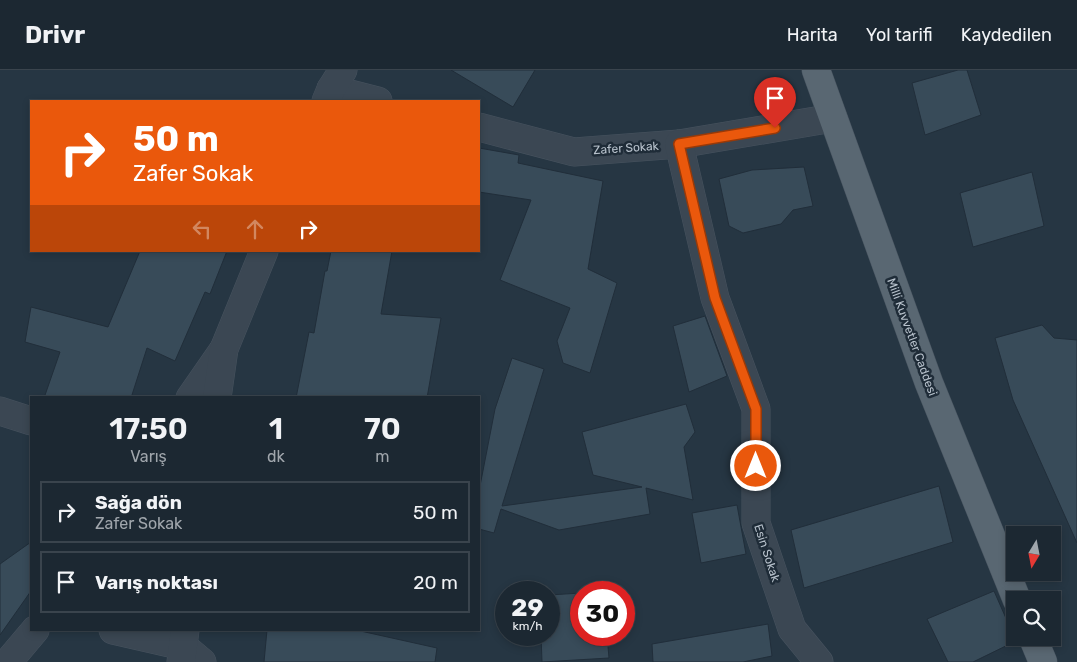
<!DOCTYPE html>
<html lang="tr">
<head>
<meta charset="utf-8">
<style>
	body { margin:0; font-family:Rubik,sans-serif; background:#29343e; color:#f1f3f6; height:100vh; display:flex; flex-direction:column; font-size:19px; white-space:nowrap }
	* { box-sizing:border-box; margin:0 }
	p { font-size:16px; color:#a0a6ac }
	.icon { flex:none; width:28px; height:28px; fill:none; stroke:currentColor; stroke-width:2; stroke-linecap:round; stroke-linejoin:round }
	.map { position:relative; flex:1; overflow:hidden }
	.details { position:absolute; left:30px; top:326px; width:450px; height:235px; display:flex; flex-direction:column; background:#1c2832; border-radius:0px; box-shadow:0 2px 8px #0003,0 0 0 1px #3a444d }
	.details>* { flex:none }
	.guide { position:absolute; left:30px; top:30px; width:450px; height:152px; border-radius:0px; box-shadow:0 2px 8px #0003,0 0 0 1px #3a444d; background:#ea580c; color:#fff; overflow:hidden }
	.needle { width:32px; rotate:190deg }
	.fabs { position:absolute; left:1006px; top:456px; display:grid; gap:10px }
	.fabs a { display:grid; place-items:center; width:55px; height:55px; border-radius:0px; background:#1c2832; box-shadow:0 2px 8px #0003,0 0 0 1px #3a444d; font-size:25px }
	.speed { position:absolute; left:495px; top:511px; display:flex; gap:10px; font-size:25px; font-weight:700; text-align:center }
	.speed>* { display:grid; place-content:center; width:65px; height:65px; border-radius:50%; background:#1c2832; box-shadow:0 2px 8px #0003,0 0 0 1px #3a444d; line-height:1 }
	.speed small { font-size:12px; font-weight:400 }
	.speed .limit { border:8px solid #d22; background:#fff; color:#111 }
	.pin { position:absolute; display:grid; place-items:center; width:42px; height:42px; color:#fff; margin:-51px -21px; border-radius:50% 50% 50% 0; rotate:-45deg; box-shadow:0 0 5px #0007 }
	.pin .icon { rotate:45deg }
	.me { position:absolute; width:55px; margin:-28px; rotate:0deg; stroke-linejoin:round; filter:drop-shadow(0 0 4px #0008) }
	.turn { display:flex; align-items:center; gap:18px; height:105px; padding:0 20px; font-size:22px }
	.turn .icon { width:65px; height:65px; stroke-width:2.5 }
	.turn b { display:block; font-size:35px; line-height:42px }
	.lanes { display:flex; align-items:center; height:48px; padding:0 20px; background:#0003; justify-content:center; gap:25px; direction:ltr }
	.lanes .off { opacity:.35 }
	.eta { display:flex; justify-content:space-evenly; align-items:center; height:85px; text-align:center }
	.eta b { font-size:30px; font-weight:600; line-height:35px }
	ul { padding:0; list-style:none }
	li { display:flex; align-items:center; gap:15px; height:62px; margin:0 10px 8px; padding:0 10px; border:2px solid #3a444d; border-radius:0px }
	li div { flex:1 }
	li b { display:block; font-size:19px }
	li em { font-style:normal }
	header { display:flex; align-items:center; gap:30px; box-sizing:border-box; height:70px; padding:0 25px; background:#1c2832; border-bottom:1px solid #3a444d }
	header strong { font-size:24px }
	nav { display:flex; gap:28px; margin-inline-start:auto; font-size:18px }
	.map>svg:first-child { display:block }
	.building { fill:#384b59; stroke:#212e3a }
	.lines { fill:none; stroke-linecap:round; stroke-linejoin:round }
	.minor-casing { stroke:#47535f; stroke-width:29 }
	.tertiary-casing { stroke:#47535f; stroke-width:29 }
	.primary-casing { stroke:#47535f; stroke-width:29 }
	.minor { stroke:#3b4753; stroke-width:28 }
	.tertiary { stroke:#3b4753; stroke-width:28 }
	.primary { stroke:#596772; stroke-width:28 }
	.route-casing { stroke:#983908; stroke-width:12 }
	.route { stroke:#ea580c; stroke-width:9 }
	.labels { text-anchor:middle; stroke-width:5; stroke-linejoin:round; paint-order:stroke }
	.street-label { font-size:12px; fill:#b8c2cc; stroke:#1f2c38 }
</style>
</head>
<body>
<header>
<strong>Drivr</strong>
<nav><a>Harita</a><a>Yol tarifi</a><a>Kaydedilen</a></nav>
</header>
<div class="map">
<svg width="1077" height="592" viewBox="0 0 1077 592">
	<rect width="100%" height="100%" fill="#263643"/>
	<g class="building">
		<path d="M 451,0 L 535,0 L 513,37 Z"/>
		<path d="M 958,0 L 967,0 L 981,45 L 925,65 L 912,13 Z"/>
		<path d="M 479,78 L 519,85 L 518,93 L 603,111 L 588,199 L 617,213 L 590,303 L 563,293 L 557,271 L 570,238 L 500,210 L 531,130 L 479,122 Z"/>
		<path d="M 804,97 L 813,136 L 793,140 L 781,154 L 743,163 L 729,156 L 719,109 L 752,100 Z"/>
		<path d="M 1032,102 L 1044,156 L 973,177 L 960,123 Z"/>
		<path d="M 140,181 L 227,181 L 210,224 L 205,222 L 175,291 L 147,278 L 131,328 L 44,328 L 60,282 L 25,272 L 31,237 L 108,257 Z"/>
		<path d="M 331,181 L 392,181 L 381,244 L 441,248 L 427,328 L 296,328 L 309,262 L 314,263 L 325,201 L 327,201 Z"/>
		<path d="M 705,246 L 727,306 L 689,322 L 673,256 Z"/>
		<path d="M 1042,255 L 1054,268 L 1077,270 L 1077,473 L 1013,330 L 995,268 Z"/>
		<path d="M 512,288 L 544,299 L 502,436 L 642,417 L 593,405 L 582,362 L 686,334 L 695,362 L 684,377 L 693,430 L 646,418 L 650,444 L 559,460 L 501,439 L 494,463 L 479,459 L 479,421 L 495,339 Z"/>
		<path d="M 939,416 L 953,472 L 804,518 L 791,460 Z"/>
		<path d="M 737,435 L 746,484 L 701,493 L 692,443 Z"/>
		<path d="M 31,472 L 31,521 L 0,565 L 0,494 Z"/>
		<path d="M 994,521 L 1016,571 L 973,592 L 948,592 L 927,549 Z"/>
		<path d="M 581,523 L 581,565 L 607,565 L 609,588 L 542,592 L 541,565 L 549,565 L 549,525 Z"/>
		<path d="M 768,554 L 772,586 L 743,592 L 653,592 L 652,574 Z"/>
		<path d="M 267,560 L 356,560 L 437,578 L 435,592 L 264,592 Z"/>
	</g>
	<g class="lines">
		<defs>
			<g id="minor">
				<path d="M 331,19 L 378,31"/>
				<path d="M 479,57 L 574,82 L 679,74 L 833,48"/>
				<path d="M 679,74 L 715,228 L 756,339 L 756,453 L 792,559 L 819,592"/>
				<path d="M 190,328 L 224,279"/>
				<path d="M 0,341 L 31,351"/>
				<path d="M 113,560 L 183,576 L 202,592"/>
				<path d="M 8,592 L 35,560"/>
			</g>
			<g id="tertiary">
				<path d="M 326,31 L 331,19 L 343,0"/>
				<path d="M 217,328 L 224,279 L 264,181"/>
				<path d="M 181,592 L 185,560"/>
			</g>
			<g id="primary">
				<path d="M 816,0 L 929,313 L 1017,530"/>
				<path d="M 1033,568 L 1043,592"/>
			</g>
		</defs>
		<use href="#minor" class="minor-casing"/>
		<use href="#tertiary" class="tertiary-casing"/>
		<use href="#primary" class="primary-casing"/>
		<use href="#minor" class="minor"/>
		<use href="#tertiary" class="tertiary"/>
		<use href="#primary" class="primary"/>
	</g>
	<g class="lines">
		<defs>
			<path id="route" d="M 756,396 L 756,339 L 715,228 L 679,74 L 775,58"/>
		</defs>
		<use href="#route" class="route-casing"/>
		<use href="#route" class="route"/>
	</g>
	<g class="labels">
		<g class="street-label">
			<text transform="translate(626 78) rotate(-4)" y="4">Zafer Sokak</text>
			<text transform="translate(912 267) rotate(70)" y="4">Milli Kuvvetler Caddesi</text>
			<text transform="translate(767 483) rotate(72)" y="4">Esin Sokak</text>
		</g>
	</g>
</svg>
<div class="fabs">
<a><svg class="needle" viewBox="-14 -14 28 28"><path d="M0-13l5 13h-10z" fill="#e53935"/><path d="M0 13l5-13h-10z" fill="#a0a6ac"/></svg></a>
<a><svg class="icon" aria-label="search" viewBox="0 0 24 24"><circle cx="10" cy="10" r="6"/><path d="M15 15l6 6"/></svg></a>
</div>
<div class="speed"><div>29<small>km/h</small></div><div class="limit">30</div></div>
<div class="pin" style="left:775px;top:58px;background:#d93025"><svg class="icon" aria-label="arrive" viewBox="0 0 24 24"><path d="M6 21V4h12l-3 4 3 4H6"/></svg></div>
<svg class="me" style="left:756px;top:396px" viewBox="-20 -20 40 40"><circle r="17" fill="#ea580c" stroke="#fff" stroke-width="3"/><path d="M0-11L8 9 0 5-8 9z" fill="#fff"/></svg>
<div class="guide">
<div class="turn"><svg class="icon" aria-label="right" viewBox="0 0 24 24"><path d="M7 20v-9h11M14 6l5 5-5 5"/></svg><div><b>50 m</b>Zafer Sokak</div></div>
<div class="lanes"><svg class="icon off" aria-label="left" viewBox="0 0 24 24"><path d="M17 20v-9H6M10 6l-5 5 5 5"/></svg><svg class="icon off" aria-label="ahead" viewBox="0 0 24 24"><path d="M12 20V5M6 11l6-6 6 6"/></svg><svg class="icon" aria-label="right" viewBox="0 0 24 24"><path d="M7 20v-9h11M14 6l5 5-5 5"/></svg></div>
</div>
<section class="details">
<div class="eta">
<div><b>17:50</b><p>Varış</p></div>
<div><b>1</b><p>dk</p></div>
<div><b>70</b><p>m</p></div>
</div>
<ul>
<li><svg class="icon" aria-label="right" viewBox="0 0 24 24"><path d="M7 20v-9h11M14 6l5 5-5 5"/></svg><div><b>Sağa dön</b><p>Zafer Sokak</p></div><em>50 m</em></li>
<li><svg class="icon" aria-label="arrive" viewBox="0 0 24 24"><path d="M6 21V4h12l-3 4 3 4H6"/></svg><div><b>Varış noktası</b></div><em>20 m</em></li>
</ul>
</section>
</div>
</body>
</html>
